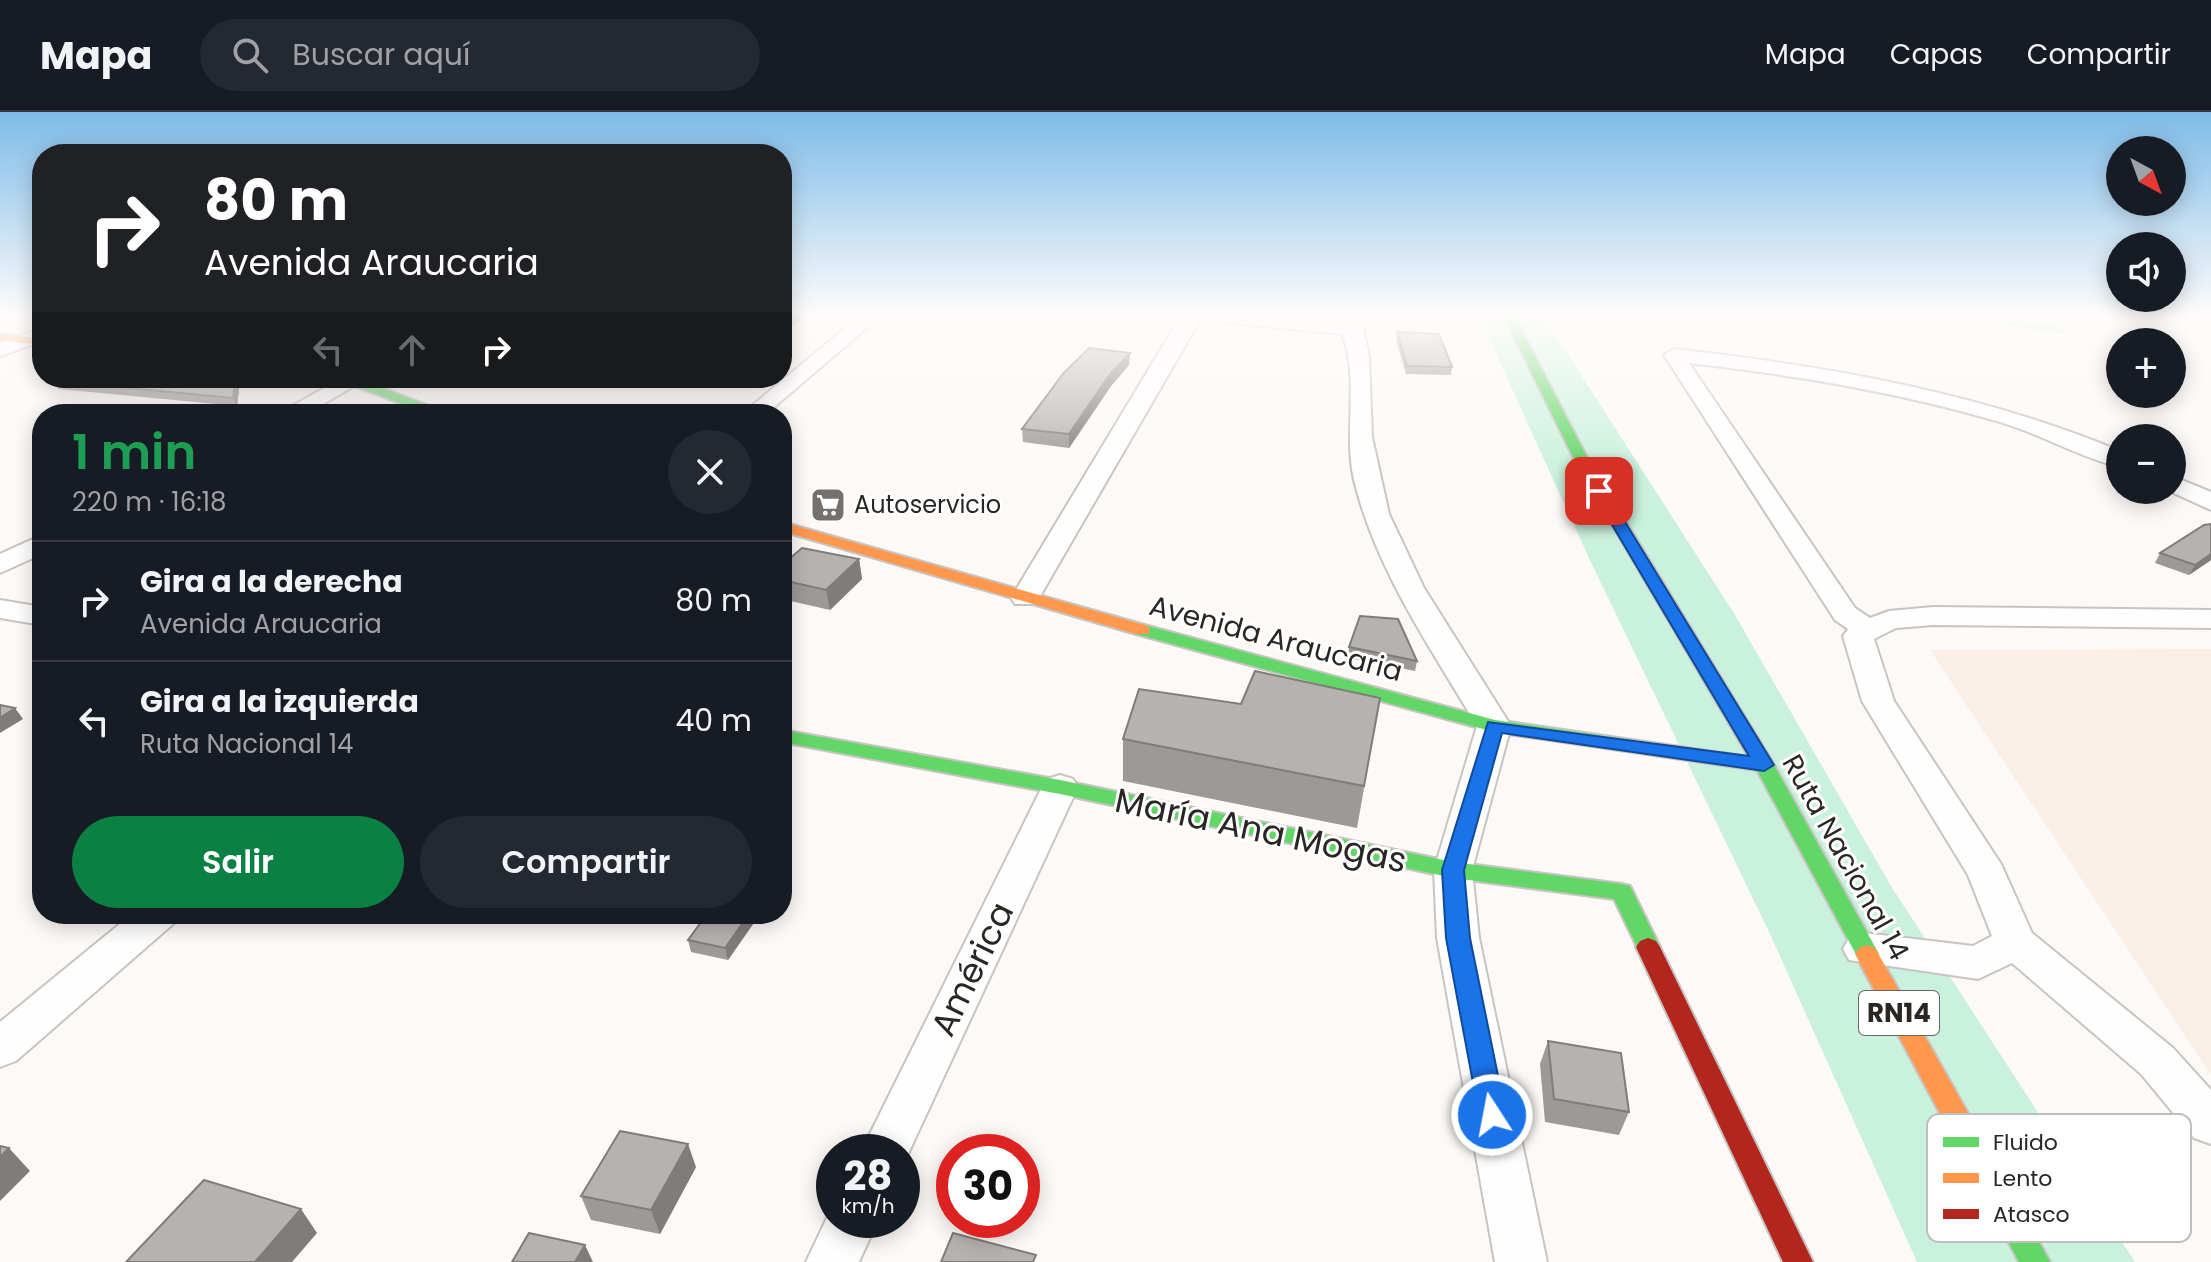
<!DOCTYPE html>
<html lang="es">
<head>
<meta charset="utf-8">
<style>
	body { margin:0; font-family:Poppins,sans-serif; background:#242831; color:#f1f3f6; height:100vh; display:flex; flex-direction:column; font-size:30px; white-space:nowrap }
	* { box-sizing:border-box; margin:0 }
	p { font-size:26px; color:#9ea1a6 }
	.icon { flex:none; width:44px; height:44px; fill:none; stroke:currentColor; stroke-width:2; stroke-linecap:round; stroke-linejoin:round }
	.map { position:relative; flex:1; overflow:hidden }
	.details { position:absolute; left:32px; top:292px; width:760px; height:520px; display:flex; flex-direction:column; background:#171b24; border-radius:32px; box-shadow:0 4px 20px #0003 }
	.details>* { flex:none }
	.guide { position:absolute; left:32px; top:32px; width:760px; height:244px; border-radius:32px; box-shadow:0 4px 20px #0003; background:#202124; color:#fff; overflow:hidden }
	.needle { width:52px; rotate:139deg }
	.tools { position:absolute; left:2106px; top:24px; display:grid; gap:16px }
	.tools a { display:grid; place-items:center; width:80px; height:80px; border-radius:50%; background:#171b24; box-shadow:0 4px 20px #0003; font-size:40px }
	.speed { position:absolute; left:816px; top:1022px; display:flex; gap:16px; font-size:40px; font-weight:700; text-align:center }
	.speed>* { display:grid; place-content:center; width:104px; height:104px; border-radius:50%; background:#171b24; box-shadow:0 4px 20px #0003; line-height:1 }
	.speed small { font-size:20px; font-weight:400 }
	.speed .limit { border:12px solid #d22; background:#fff; color:#111 }
	.pin { position:absolute; display:grid; place-items:center; width:68px; height:68px; color:#fff; margin:-34px; border-radius:16px; box-shadow:0 4px 12px #0006 }
	.me { position:absolute; width:88px; margin:-44px; rotate:349deg; stroke-linejoin:round; filter:drop-shadow(0 0 6px #0008) }
	.turn { display:flex; align-items:center; gap:28px; height:168px; padding:0 40px; font-size:36px }
	.turn .icon { width:104px; height:104px; stroke-width:2.5 }
	.turn b { display:block; font-size:56px; line-height:68px }
	.lanes { display:flex; align-items:center; height:76px; padding:0 40px; background:#0003; justify-content:center; gap:40px; direction:ltr }
	.lanes .off { opacity:.35 }
	.round { display:grid; place-items:center; flex:none; width:84px; height:84px; border-radius:42px; background:#242831 }
	.overview { display:flex; align-items:center; justify-content:space-between; height:136px; padding:0 40px }
	h1 { font-size:48px; font-weight:600; line-height:60px; color:#1e9e55 }
	.cta { display:flex; gap:16px; margin-top:auto; padding:16px 40px }
	.cta a { flex:1; height:92px; border-radius:48px; background:#0b8043; color:#fff; font-size:32px; font-weight:600; line-height:92px; text-align:center }
	.cta a+a { background:#242831; color:#f1f3f6 }
	ul { padding:0; list-style:none }
	li { display:flex; align-items:center; gap:24px; height:120px; padding:0 40px; border-top:2px solid #363941 }
	li div { flex:1 }
	li b { display:block; font-size:30px }
	li em { font-style:normal }
	header { display:flex; align-items:center; gap:48px; box-sizing:border-box; height:112px; padding:0 40px; background:#171b24; border-bottom:2px solid #363941 }
	header strong { font-size:38px }
	nav { display:flex; gap:44px; margin-inline-start:auto; font-size:28px }
	.search { width:560px; height:72px; background:#242831; display:flex; align-items:center; gap:20px; box-sizing:border-box; padding:0 28px; border-radius:44px; color:#9ea1a6; font-size:30px }
	.map>svg:first-child { display:block }
	.built { fill:#f9efe6 }
	.green { fill:#caf1dd }
	.forest { fill:#a7e2c8 }
	.lines { fill:none; stroke-linecap:round; stroke-linejoin:round }
	.street-casing { stroke:#c7c4c2; stroke-width:4 }
	.fast-casing { stroke:#c7c4c2; stroke-width:4 }
	.slow-casing { stroke:#c7c4c2; stroke-width:4 }
	.jam-casing { stroke:#c7c4c2; stroke-width:4 }
	.street { fill:#fffefe; fill-rule:evenodd }
	.fast { fill:#63d668; fill-rule:evenodd }
	.slow { fill:#ff974d; fill-rule:evenodd }
	.jam { fill:#b3261e; fill-rule:evenodd }
	.wall { fill:#9c9997 }
	.shaded-wall { fill:#7f7d7b }
	.building { fill:#b5b2b0; stroke:#7f7d7b; stroke-width:2 }
	.route { fill:#1a73e8; stroke:#114b97; stroke-width:2 }
	.labels { text-anchor:middle; stroke-width:6; stroke-linejoin:round; paint-order:stroke }
	.far-poi-label { font-size:24px; fill:#292623; stroke:#fff; text-anchor:start }
	.shield { fill:#fff; stroke:#696765; stroke-width:2 }
	.shield-label { font-size:26px; font-weight:bold; fill:#292623 }
	.street-label { font-size:28px; fill:#292623; stroke:#fff }
	.near-street-label { font-size:34px; fill:#292623; stroke:#fff }
	.key { fill:#fff; stroke:#bfbebd; stroke-width:2 }
	.key-label { font-size:22px; fill:#292623 }
</style>
</head>
<body>
<header>
<strong>Mapa</strong>
<div class="search"><svg class="icon" aria-label="search" viewBox="0 0 24 24"><circle cx="10" cy="10" r="6"/><path d="M15 15l6 6"/></svg>Buscar aquí</div>
<nav><a>Mapa</a><a>Capas</a><a>Compartir</a></nav>
</header>
<div class="map">
<svg width="2211" height="1150" viewBox="0 0 2211 1150">
	<rect width="100%" height="100%" fill="#fcf9f6"/>
	<path class="built" d="M 2211,537 L 2211,963 L 1930,538 Z"/>
	<path class="green" d="M 1478,202 L 1542,202 L 1735,503 L 1891,774 L 2135,1150 L 1917,1150 L 1770,822 L 1588,444 Z"/>
	<path class="forest" d="M 1995,202 L 2037,202 L 2069,222 L 2009,214 Z"/>
	<g class="lines">
		<defs>
			<g id="street">
				<path d="M 862,202 L 883,202 L 766,302 L 742,302 Z"/>
				<path d="M 1182,202 L 1256,202 L 1336,210 L 1331,202 L 1350,202 L 1363,217 L 1369,245 L 1372,325 L 1389,402 L 1424,476 L 1511,614 L 1472,758 L 1479,826 L 1547,1150 L 1495,1150 L 1437,826 L 1434,758 L 1477,614 C 1430,535 1376,458 1354,368 C 1343,320 1360,267 1342,222 L 1200,208 L 1039,486 L 1035,492 L 1015,492 L 1011,486 Z"/>
				<path d="M 42,216 L 42,229 L 0,244 L 0,231 Z"/>
				<path d="M 1674,237 C 1827,254 1977,280 2120,339 L 2120,355 C 2079,345 2041,322 2000,310 C 1898,280 1795,263 1689,251 L 1855,496 L 1870,506 L 1889,499 L 1933,495 L 2211,498 L 2211,516 L 1933,513 L 1896,516 L 1874,527 L 1894,589 L 2001,752 L 2032,821 L 2173,936 L 2211,978 L 2211,1032 L 2194,1026 L 2141,962 L 2012,851 L 1978,867 L 1849,848 L 1843,837 L 1849,826 L 1864,821 L 1973,834 L 1992,824 L 1968,763 L 1862,589 L 1843,524 L 1848,517 L 1835,508 L 1664,243 Z"/>
				<path d="M 342,266 L 368,266 L 306,302 L 278,302 Z"/>
				<path d="M 2172,364 L 2211,380 L 2211,398 L 2167,378 L 2172,378 Z"/>
				<path d="M 42,423 L 42,442 L 0,461 L 0,442 Z"/>
				<path d="M 0,488 L 42,495 L 42,513 L 0,506 Z"/>
				<path d="M 1060,663 L 1073,667 L 1078,675 L 902,1055 L 902,1040 L 861,1040 L 1042,675 L 1047,667 Z"/>
				<path d="M 132,802 L 179,802 L 173,812 L 16,949 L 0,955 L 0,910 Z"/>
				<path d="M 834,1091 L 834,1108 L 878,1108 L 859,1150 L 806,1150 Z"/>
			</g>
			<g id="fast">
				<path d="M 1503,202 L 1513,202 L 1590,351 L 1774,653 L 1879,842 L 1875,848 L 1867,851 L 1859,848 L 1757,658 L 1494,620 L 1136,522 L 1134,518 L 1136,514 L 1148,514 L 1495,608 L 1749,645 L 1576,351 Z"/>
				<path d="M 318,266 L 356,266 L 450,302 C 417,302 386,284 354,274 C 342,270 328,273 318,266 Z"/>
				<path d="M 782,618 L 1060,668 L 1453,750 L 1622,772 L 1630,774 L 1660,835 L 1656,841 L 1648,844 L 1640,841 L 1614,787 L 1453,766 L 1060,682 L 782,630 Z"/>
				<path d="M 1985,1045 L 1995,1049 L 2050,1150 L 2019,1150 L 1971,1058 L 1975,1049 Z"/>
			</g>
			<g id="slow">
				<path d="M 0,222 L 42,227 L 42,233 L 0,228 Z"/>
				<path d="M 782,410 L 1148,514 L 1150,518 L 1148,522 L 1136,522 L 782,419 Z"/>
				<path d="M 1867,833 L 1875,836 L 1995,1049 L 1999,1058 L 1995,1067 L 1985,1071 L 1975,1067 L 1855,842 L 1859,836 Z"/>
			</g>
			<path id="jam" d="M 1648,826 L 1656,829 L 1660,835 L 1813,1150 L 1783,1150 L 1636,835 L 1640,829 Z"/>
		</defs>
		<use href="#street" class="street-casing"/>
		<use href="#fast" class="fast-casing"/>
		<use href="#slow" class="slow-casing"/>
		<use href="#jam" class="jam-casing"/>
		<use href="#street" class="street"/>
		<use href="#fast" class="fast"/>
		<use href="#slow" class="slow"/>
		<use href="#jam" class="jam"/>
	</g>
	<g class="wall">
		<path d="M 1397,220 L 1452,255 L 1451,263 L 1406,262 L 1396,228 Z"/>
		<path d="M 1129,253 L 1111,274 L 1069,336 L 1023,330 L 1022,317 Z"/>
		<path d="M 54,269 L 240,269 L 237,294 L 59,277 Z"/>
		<path d="M 2160,441 L 2211,448 L 2189,463 L 2155,451 Z"/>
		<path d="M 859,447 L 862,467 L 830,498 L 782,487 L 782,453 Z"/>
		<path d="M 1349,535 L 1417,549 L 1415,559 L 1348,546 Z"/>
		<path d="M 1380,586 L 1357,716 L 1123,669 L 1123,627 L 1241,592 Z"/>
		<path d="M 707,802 L 760,802 L 728,848 L 691,840 L 688,828 Z"/>
		<path d="M 1548,929 L 1629,1000 L 1619,1023 L 1545,1010 L 1540,952 Z"/>
		<path d="M 696,1055 L 660,1122 L 591,1108 L 581,1084 Z"/>
	</g>
	<g class="shaded-wall">
		<path d="M 796,202 L 810,202 L 782,220 L 782,211 Z"/>
		<path d="M 1130,241 L 1129,253 L 1111,274 L 1069,336 L 1069,322 L 1111,261 Z"/>
		<path d="M 236,266 L 238,266 L 240,269 L 237,294 L 233,286 Z"/>
		<path d="M 2211,442 L 2211,448 L 2189,463 L 2195,453 Z"/>
		<path d="M 859,447 L 862,467 L 830,498 L 826,478 Z"/>
		<path d="M 15,596 L 23,607 L 0,621 L 0,606 Z"/>
		<path d="M 749,802 L 760,802 L 728,848 L 725,836 Z"/>
		<path d="M 688,1032 L 696,1055 L 660,1122 L 651,1098 Z"/>
		<path d="M 9,1036 L 30,1059 L 0,1089 L 0,1045 Z"/>
		<path d="M 301,1097 L 317,1121 L 292,1150 L 255,1150 Z"/>
		<path d="M 585,1133 L 593,1150 L 575,1150 Z"/>
	</g>
	<g class="building">
		<path d="M 782,202 L 796,202 L 782,211 Z"/>
		<path d="M 1397,220 L 1439,222 L 1452,255 L 1407,254 Z"/>
		<path d="M 1089,236 L 1130,241 L 1111,261 L 1069,322 L 1022,317 L 1063,262 Z"/>
		<path d="M 61,266 L 236,266 L 233,286 L 54,269 Z"/>
		<path d="M 2211,412 L 2211,442 L 2195,453 L 2160,441 L 2204,413 Z"/>
		<path d="M 802,436 L 859,447 L 826,478 L 782,468 L 782,453 Z"/>
		<path d="M 1360,504 L 1398,507 L 1417,549 L 1349,535 Z"/>
		<path d="M 1255,559 L 1380,586 L 1364,674 L 1123,627 L 1139,577 L 1241,592 Z"/>
		<path d="M 0,593 L 15,596 L 0,606 Z"/>
		<path d="M 707,802 L 749,802 L 725,836 L 688,828 Z"/>
		<path d="M 1548,929 L 1621,941 L 1629,1000 L 1554,987 Z"/>
		<path d="M 620,1019 L 688,1032 L 651,1098 L 581,1084 Z"/>
		<path d="M 0,1034 L 9,1036 L 0,1045 Z"/>
		<path d="M 204,1068 L 301,1097 L 255,1150 L 126,1150 Z"/>
		<path d="M 529,1121 L 585,1133 L 575,1150 L 512,1150 Z"/>
		<path d="M 953,1121 L 1036,1143 L 1033,1150 L 941,1150 Z"/>
	</g>
	<linearGradient id="sky" x2="0" y2="1"><stop stop-color="#7dbbe8"/><stop offset="0.56" stop-color="#fefcfb"/><stop offset="1" stop-color="#fefcfb" stop-opacity="0"/></linearGradient>
	<rect width="2211" height="363" fill="url(#sky)"/>
	<path class="route" d="M 1599,374 L 1606,379 L 1774,653 L 1764,659 L 1502,621 L 1464,758 L 1470,826 L 1506,1003 L 1502,1011 L 1492,1015 L 1483,1011 L 1479,1003 L 1446,826 L 1442,758 L 1488,610 L 1749,644 L 1592,379 Z"/>
	<defs>
		<symbol id="supermarket-square" viewBox="-11 -11 22 22"><rect x="-9" y="-9" width="18" height="18" rx="4" fill="#73706d" stroke="#fff"/><path d="M-6-5.5h2.5l.6 2H6L4.5 2H-2.5L-4.4-4H-6ZM-1.5 3.2a1.3 1.3 0 1 0 .1 0ZM3 3.2a1.3 1.3 0 1 0 .1 0Z" fill="#fff"/></symbol>
	</defs>
	<g fill-rule="evenodd">
		<use href="#supermarket-square" x="808" y="373" width="40" height="40"/>
	</g>
	<g class="labels">
		<g class="far-poi-label">
			<text x="854" y="401">Autoservicio</text>
		</g>
		<rect class="shield" x="1859" y="879" width="80" height="44" rx="6"/>
		<g class="shield-label">
			<text x="1899" y="910">RN14</text>
		</g>
		<g class="street-label">
			<text transform="translate(1276 526) rotate(15)" y="10">Avenida Araucaria</text>
			<text transform="translate(1846 745) rotate(61)" y="10">Ruta Nacional 14</text>
		</g>
		<g class="near-street-label">
			<text transform="translate(1261 718) rotate(12)" y="12">María Ana Mogas</text>
			<text transform="translate(972 857) rotate(-64)" y="12">América</text>
		</g>
	</g>
	<rect x="1927" y="1002" width="264" height="128" rx="12" class="key"/>
	<rect x="1943" y="1025" width="36" height="10" fill="#63d668"/>
	<rect x="1943" y="1061" width="36" height="10" fill="#ff974d"/>
	<rect x="1943" y="1097" width="36" height="10" fill="#b3261e"/>
	<g class="key-label">
		<text x="1993" y="1038">Fluido</text>
		<text x="1993" y="1074">Lento</text>
		<text x="1993" y="1110">Atasco</text>
	</g>
</svg>
<div class="tools">
<a><svg class="needle" viewBox="-14 -14 28 28"><path d="M0-13l5 13h-10z" fill="#e53935"/><path d="M0 13l5-13h-10z" fill="#9ea1a6"/></svg></a>
<a><svg class="icon" aria-label="sound" viewBox="0 0 24 24"><path d="M4 9h4l5-4v14l-5-4H4zM17 9q2 3 0 6"/></svg></a>
<a>+</a>
<a>−</a>
</div>
<div class="speed"><div>28<small>km/h</small></div><div class="limit">30</div></div>
<div class="pin" style="left:1599px;top:379px;background:#d93025"><svg class="icon" aria-label="arrive" viewBox="0 0 24 24"><path d="M6 21V4h12l-3 4 3 4H6"/></svg></div>
<svg class="me" style="left:1492px;top:1003px" viewBox="-20 -20 40 40"><circle r="17" fill="#1a73e8" stroke="#fff" stroke-width="3"/><path d="M0-11L8 9 0 5-8 9z" fill="#fff"/></svg>
<div class="guide">
<div class="turn"><svg class="icon" aria-label="right" viewBox="0 0 24 24"><path d="M7 20v-9h11M14 6l5 5-5 5"/></svg><div><b>80 m</b>Avenida Araucaria</div></div>
<div class="lanes"><svg class="icon off" aria-label="left" viewBox="0 0 24 24"><path d="M17 20v-9H6M10 6l-5 5 5 5"/></svg><svg class="icon off" aria-label="ahead" viewBox="0 0 24 24"><path d="M12 20V5M6 11l6-6 6 6"/></svg><svg class="icon" aria-label="right" viewBox="0 0 24 24"><path d="M7 20v-9h11M14 6l5 5-5 5"/></svg></div>
</div>
<section class="details">
<div class="overview"><div><h1>1 min</h1><p>220 m · 16:18</p></div><a class="round"><svg class="icon" aria-label="close" viewBox="0 0 24 24"><path d="M6 6l12 12M18 6L6 18"/></svg></a></div>
<ul>
<li><svg class="icon" aria-label="right" viewBox="0 0 24 24"><path d="M7 20v-9h11M14 6l5 5-5 5"/></svg><div><b>Gira a la derecha</b><p>Avenida Araucaria</p></div><em>80 m</em></li>
<li><svg class="icon" aria-label="left" viewBox="0 0 24 24"><path d="M17 20v-9H6M10 6l-5 5 5 5"/></svg><div><b>Gira a la izquierda</b><p>Ruta Nacional 14</p></div><em>40 m</em></li>
</ul>
<div class="cta"><a>Salir</a><a>Compartir</a></div>
</section>
</div>
</body>
</html>
